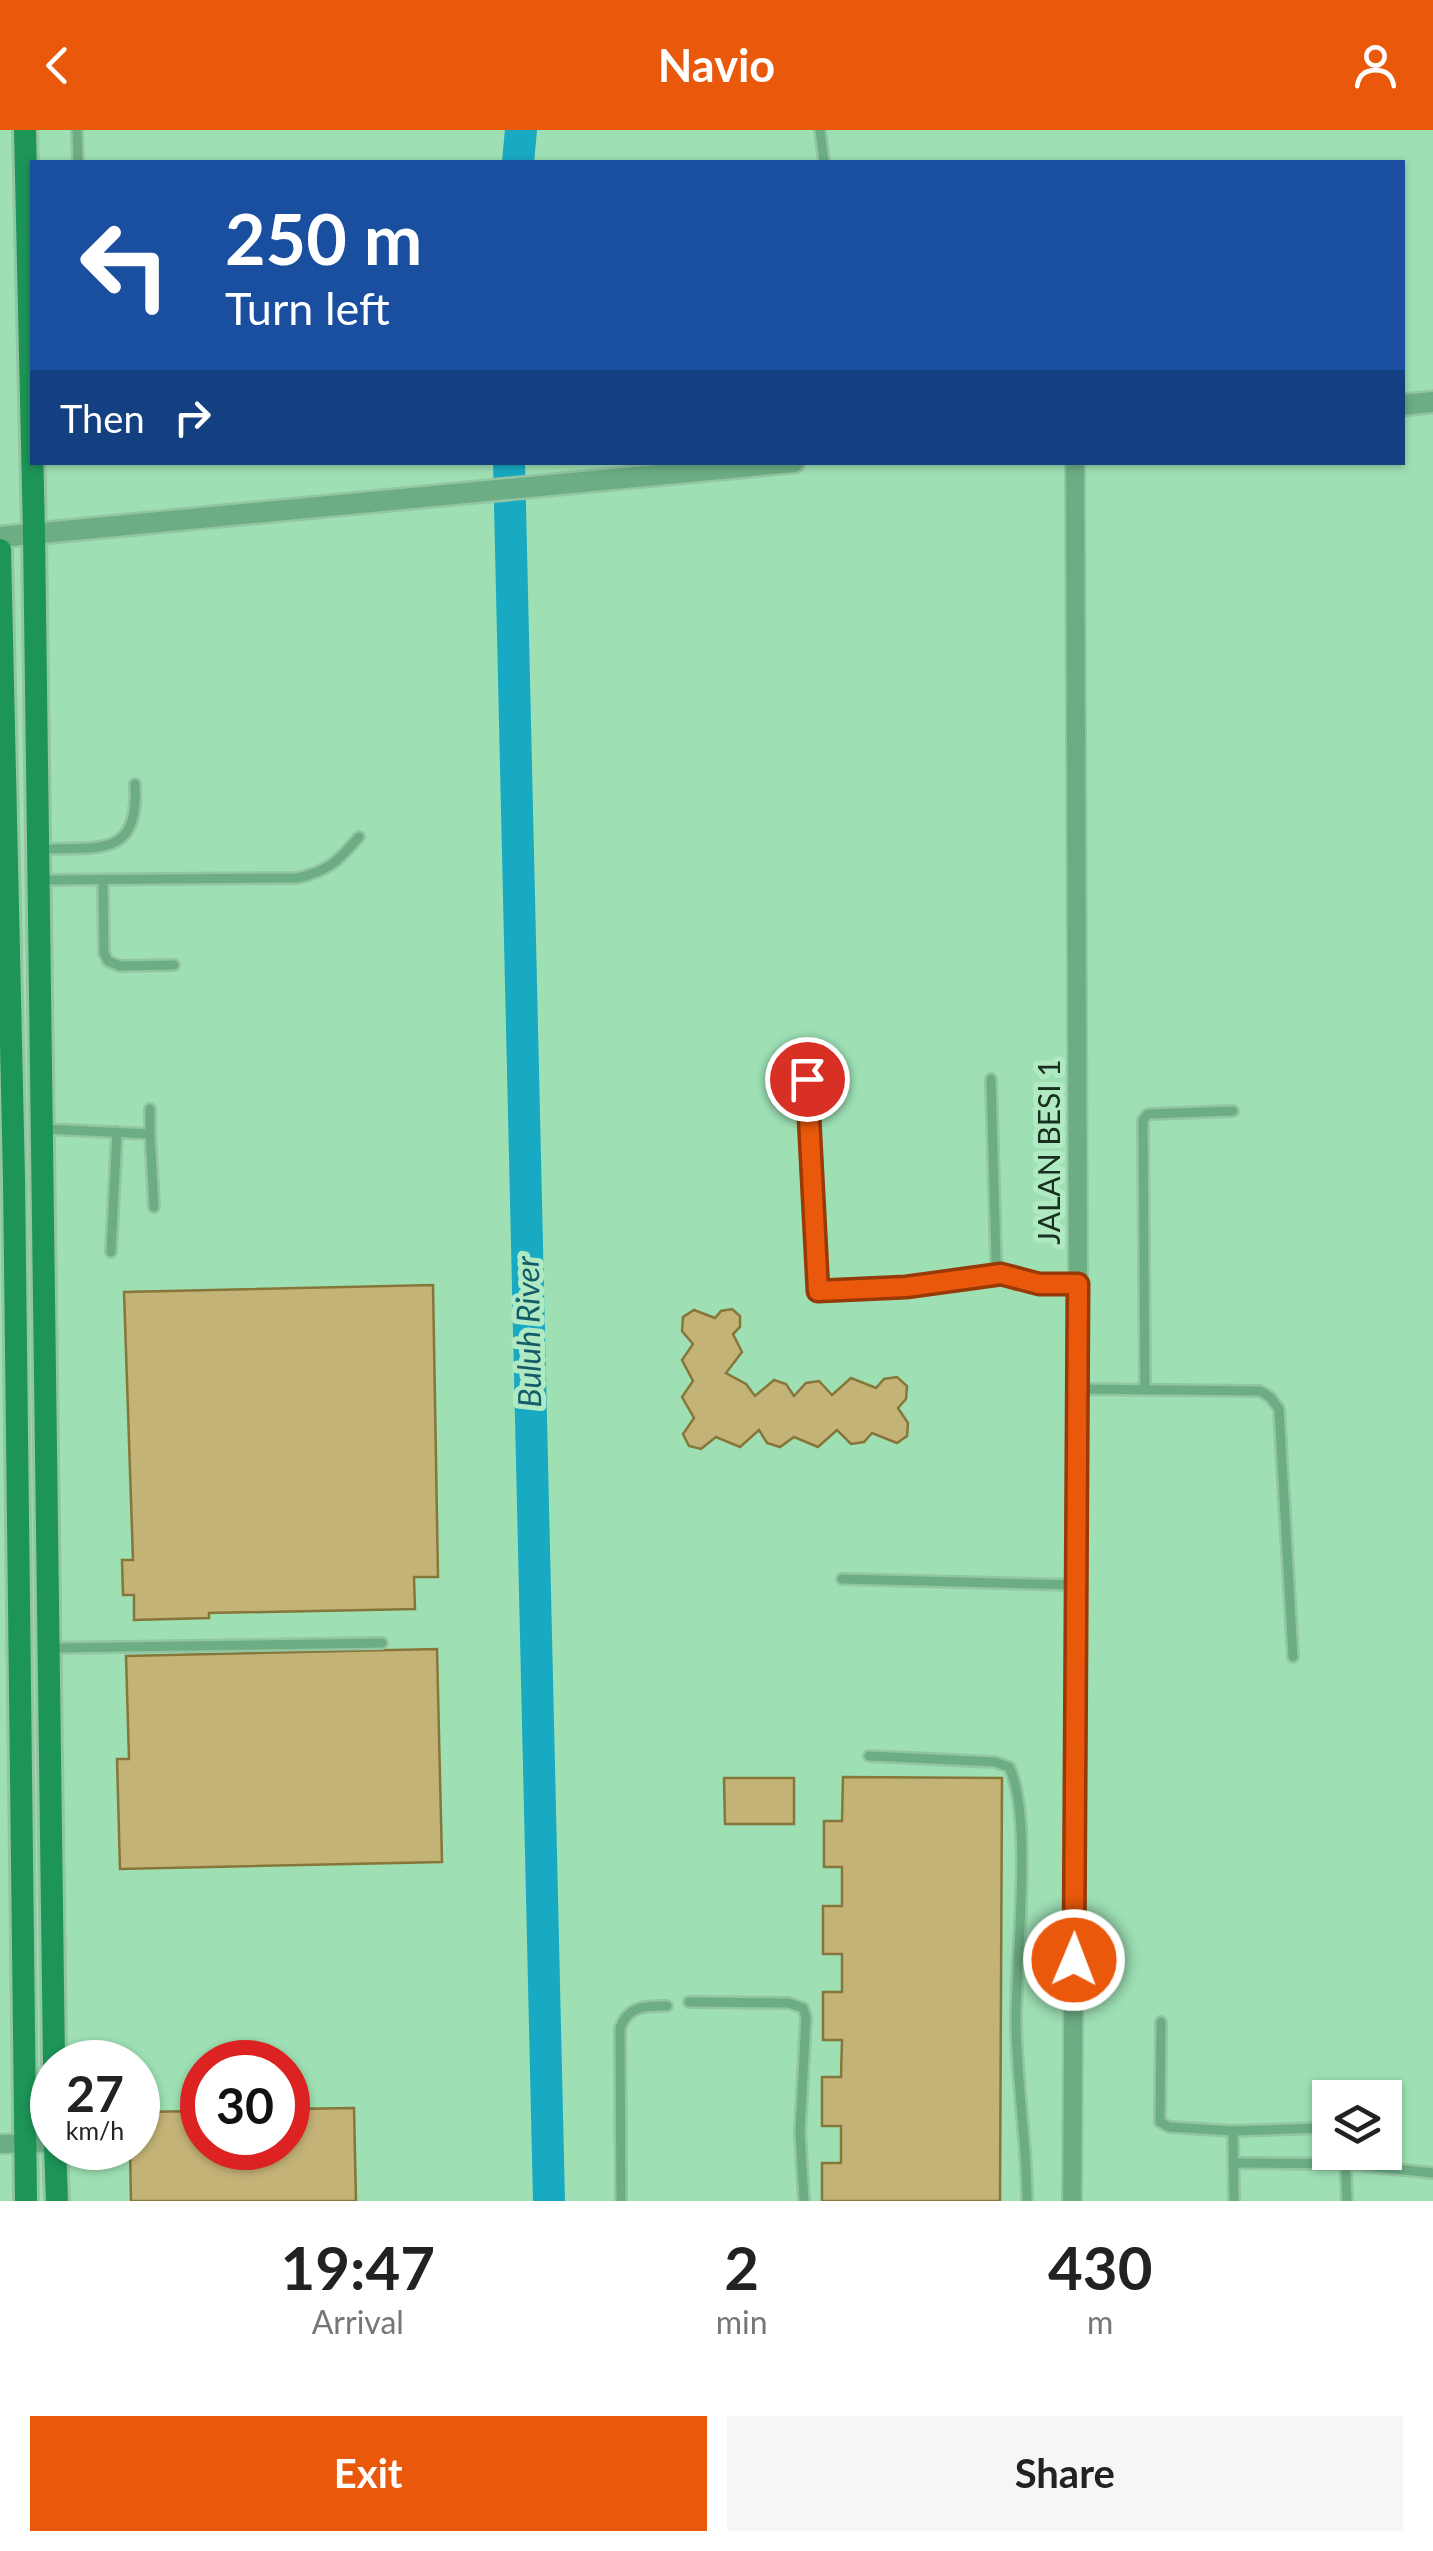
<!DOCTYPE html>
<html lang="en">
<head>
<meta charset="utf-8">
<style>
	body { margin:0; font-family:Lato,sans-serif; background:#f6f6f6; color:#222; height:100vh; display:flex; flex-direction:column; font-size:38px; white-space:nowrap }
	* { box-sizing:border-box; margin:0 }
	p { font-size:32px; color:#767676 }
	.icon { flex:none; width:55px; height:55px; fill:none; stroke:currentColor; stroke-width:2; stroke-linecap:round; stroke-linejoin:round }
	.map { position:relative; height:2071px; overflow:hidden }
	.panel { display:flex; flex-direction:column; background:#fff; flex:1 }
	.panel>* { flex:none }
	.top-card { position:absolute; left:30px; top:30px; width:1375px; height:305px; border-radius:0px; box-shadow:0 2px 8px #0004; background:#1a4fa0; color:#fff; overflow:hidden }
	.fabs { position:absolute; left:1312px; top:1950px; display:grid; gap:20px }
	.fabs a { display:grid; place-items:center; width:90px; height:90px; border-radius:0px; background:#fff; box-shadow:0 2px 8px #0004; font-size:50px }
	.speed { position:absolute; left:30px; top:1910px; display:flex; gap:20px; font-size:50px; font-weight:700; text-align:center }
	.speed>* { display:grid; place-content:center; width:130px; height:130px; border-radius:50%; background:#fff; box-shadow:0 2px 8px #0004; line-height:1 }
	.speed small { font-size:25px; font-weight:400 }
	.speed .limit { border:15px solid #d22; background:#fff; color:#111 }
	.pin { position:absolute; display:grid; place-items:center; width:85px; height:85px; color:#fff; margin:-42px; border:5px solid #fff; border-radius:50%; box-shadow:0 2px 10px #0007 }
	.me { position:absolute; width:110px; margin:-55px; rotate:1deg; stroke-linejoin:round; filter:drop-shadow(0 0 8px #0008) }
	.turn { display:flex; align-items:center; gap:35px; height:210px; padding:0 30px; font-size:45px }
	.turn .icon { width:130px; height:130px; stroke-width:2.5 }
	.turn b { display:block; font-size:70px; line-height:85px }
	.then { display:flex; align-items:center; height:95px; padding:0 30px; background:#0003; gap:20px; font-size:38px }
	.eta { display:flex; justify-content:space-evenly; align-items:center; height:170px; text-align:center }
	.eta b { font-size:60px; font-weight:700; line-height:70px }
	.button { display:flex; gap:20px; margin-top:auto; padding:20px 30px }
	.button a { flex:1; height:115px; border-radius:0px; background:#ea580c; color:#fff; font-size:40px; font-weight:700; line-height:115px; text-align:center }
	.button a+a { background:#f6f6f6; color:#222 }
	header { display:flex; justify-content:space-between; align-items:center; height:130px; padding:0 30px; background:#ea580c; color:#fff; font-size:45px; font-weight:700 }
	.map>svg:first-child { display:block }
	.built { fill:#9ee0b4; fill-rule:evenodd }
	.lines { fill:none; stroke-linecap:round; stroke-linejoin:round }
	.river { stroke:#18a9c3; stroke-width:32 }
	.building { fill:#c4b377; stroke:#86763a; stroke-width:2.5 }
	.service-casing { stroke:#92c5a2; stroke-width:14 }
	.minor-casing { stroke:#92c5a2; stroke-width:22 }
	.tertiary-casing { stroke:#92c5a2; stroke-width:25 }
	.secondary-casing { stroke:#92c5a2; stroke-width:28 }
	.service { stroke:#6cad83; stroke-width:9 }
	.minor { stroke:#6cad83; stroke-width:18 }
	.tertiary { stroke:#6cad83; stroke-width:20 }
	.secondary { stroke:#1d9557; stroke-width:22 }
	.route-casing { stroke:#983908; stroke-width:25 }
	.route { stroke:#ea580c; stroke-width:18 }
	.labels { text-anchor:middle; stroke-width:10; stroke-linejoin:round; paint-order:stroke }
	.street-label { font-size:30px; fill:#182f20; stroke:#b0eac2 }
	.water-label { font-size:32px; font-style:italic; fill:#155c6a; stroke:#b0eac2 }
</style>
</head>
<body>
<header><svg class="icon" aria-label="back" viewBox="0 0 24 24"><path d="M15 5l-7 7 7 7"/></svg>Navio<svg class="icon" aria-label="person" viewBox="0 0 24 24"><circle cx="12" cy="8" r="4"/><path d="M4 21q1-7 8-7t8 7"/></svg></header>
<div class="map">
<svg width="1433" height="2071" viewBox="0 0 1433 2071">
	<rect width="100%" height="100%" fill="#b0eac2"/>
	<path class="built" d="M 0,0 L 1433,0 L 1433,2071 L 0,2071 ZM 32,32 L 1402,32 L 1402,332 L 32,332 ZM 52,1932 L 138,1932 L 138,2018 L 52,2018 ZM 202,1932 L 288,1932 L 288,2018 L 202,2018 ZM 1330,1968 L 1385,1968 L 1385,2022 L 1330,2022 Z"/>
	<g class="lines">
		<g class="river">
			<path d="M 518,32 L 521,0"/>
			<path d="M 509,332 L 549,2071"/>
		</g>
	</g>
	<g class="building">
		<path d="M 433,1155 L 438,1447 L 414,1447 L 415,1479 L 209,1483 L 209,1488 L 134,1490 L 134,1465 L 123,1465 L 122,1430 L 133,1430 L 124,1162 Z"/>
		<path d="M 732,1179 L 740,1186 L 740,1197 L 733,1204 L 742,1222 L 726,1243 L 746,1254 L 755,1266 L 774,1250 L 786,1254 L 794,1266 L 806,1253 L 819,1251 L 832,1265 L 851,1248 L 876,1258 L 884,1249 L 897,1247 L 907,1256 L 906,1269 L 898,1278 L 908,1293 L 907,1306 L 897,1313 L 872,1303 L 864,1312 L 851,1314 L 837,1300 L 818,1317 L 794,1307 L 780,1317 L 767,1313 L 759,1300 L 740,1317 L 716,1307 L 701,1319 L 689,1316 L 683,1304 L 694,1288 L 682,1267 L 693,1251 L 682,1230 L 693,1214 L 682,1201 L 683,1187 L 694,1180 L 715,1188 L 721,1181 Z"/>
		<path d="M 437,1519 L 442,1732 L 120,1739 L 117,1629 L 129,1629 L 126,1526 Z"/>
		<path d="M 843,1647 L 1002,1648 L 1000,2071 L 822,2071 L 822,2033 L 841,2033 L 841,1996 L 822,1996 L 822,1947 L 841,1947 L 842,1910 L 823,1910 L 823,1862 L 842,1862 L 842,1824 L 823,1824 L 823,1776 L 842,1776 L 842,1737 L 824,1737 L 824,1691 L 842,1691 Z"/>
		<path d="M 724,1648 L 794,1648 L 794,1694 L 725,1694 Z"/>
		<path d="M 354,1978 L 356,2071 L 131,2071 L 130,2018 L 138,2018 L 138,1982 L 202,1981 L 202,2018 L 288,2018 L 288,1979 Z"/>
	</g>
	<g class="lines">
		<defs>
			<g id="service">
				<path d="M 77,0 L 78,32"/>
				<path d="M 820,0 L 824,32"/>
				<path d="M 41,719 C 101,717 139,728 135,654"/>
				<path d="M 42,750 L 297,748 C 329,741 338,731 359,707"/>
				<path d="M 103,751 L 104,823 L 108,831 L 120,836 L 174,835"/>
				<path d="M 807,949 L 818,1161 L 906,1157 L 1001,1144"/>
				<path d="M 991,949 L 996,1130 L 1001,1144 L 1039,1154 L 1078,1154"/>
				<path d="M 45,999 L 150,1004 L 154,1077"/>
				<path d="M 150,1004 L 150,979"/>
				<path d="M 111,1122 L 117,1002"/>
				<path d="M 1077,1259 L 1260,1261 L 1270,1267 L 1279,1279 L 1293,1527"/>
				<path d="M 1145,1260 L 1143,990 L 1148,984 L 1233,981"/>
				<path d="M 842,1449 L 1077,1455"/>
				<path d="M 52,1518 L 382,1513"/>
				<path d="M 869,1626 L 995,1632 L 1009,1637 C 1033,1684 1016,1829 1016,1888 C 1016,1949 1027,2010 1027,2071"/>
				<path d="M 689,1872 L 789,1873 L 803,1878 L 806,1887 L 800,2002 L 804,2071"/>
				<path d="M 1161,1892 L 1160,1992 L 1169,1997 L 1233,2001 L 1234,2071"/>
				<path d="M 1233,2001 L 1319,1998 L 1330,2003"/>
				<path d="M 1345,2022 L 1347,2071"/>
				<path d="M 1234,2033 L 1347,2034 L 1433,2043"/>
				<path d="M 621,2071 L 620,1898 C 629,1875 645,1876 667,1876"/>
			</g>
			<g id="minor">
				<path d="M 0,2014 L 52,2013"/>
				<path d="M 1072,2071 L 1078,1154 L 1075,332"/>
			</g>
			<g id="tertiary">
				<path d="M 1402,275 L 1433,272"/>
				<path d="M 0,407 L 794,332"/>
			</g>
			<g id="secondary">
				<path d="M 25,0 L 34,404 L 54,1932"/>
				<path d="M 0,420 L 14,1048 L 26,2071"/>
				<path d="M 55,2018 L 57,2071"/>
			</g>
		</defs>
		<use href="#service" class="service-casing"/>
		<use href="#minor" class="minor-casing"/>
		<use href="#tertiary" class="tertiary-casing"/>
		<use href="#secondary" class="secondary-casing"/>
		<use href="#service" class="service"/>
		<use href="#minor" class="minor"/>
		<use href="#tertiary" class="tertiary"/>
		<use href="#secondary" class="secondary"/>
	</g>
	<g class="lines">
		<defs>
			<path id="route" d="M 807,949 L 818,1161 L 906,1157 L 1001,1144 L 1039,1154 L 1078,1154 L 1074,1830"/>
		</defs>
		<use href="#route" class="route-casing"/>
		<use href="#route" class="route"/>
	</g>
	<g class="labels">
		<g class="street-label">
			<text transform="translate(1050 1022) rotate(-90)" y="10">JALAN BESI 1</text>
		</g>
		<g class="water-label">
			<text transform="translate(529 1202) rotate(-91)" y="11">Buluh River</text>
		</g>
	</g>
</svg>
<div class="fabs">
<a><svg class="icon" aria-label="layers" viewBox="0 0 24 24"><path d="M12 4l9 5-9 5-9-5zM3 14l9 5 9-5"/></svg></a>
</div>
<div class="speed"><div>27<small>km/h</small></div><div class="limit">30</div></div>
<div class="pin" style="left:807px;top:949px;background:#d93025"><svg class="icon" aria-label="arrive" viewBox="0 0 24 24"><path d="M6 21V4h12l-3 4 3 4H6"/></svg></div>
<svg class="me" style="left:1074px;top:1830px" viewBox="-20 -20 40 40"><circle r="17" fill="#ea580c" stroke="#fff" stroke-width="3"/><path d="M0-11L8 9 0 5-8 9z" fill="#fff"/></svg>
<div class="top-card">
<div class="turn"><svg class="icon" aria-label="left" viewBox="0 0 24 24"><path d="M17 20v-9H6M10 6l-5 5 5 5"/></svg><div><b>250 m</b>Turn left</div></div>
<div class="then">Then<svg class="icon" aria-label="right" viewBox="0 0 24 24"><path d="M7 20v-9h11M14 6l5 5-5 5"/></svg></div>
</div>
</div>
<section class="panel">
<div class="eta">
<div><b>19:47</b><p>Arrival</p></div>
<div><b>2</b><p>min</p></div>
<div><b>430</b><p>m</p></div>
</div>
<div class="button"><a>Exit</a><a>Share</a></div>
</section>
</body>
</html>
